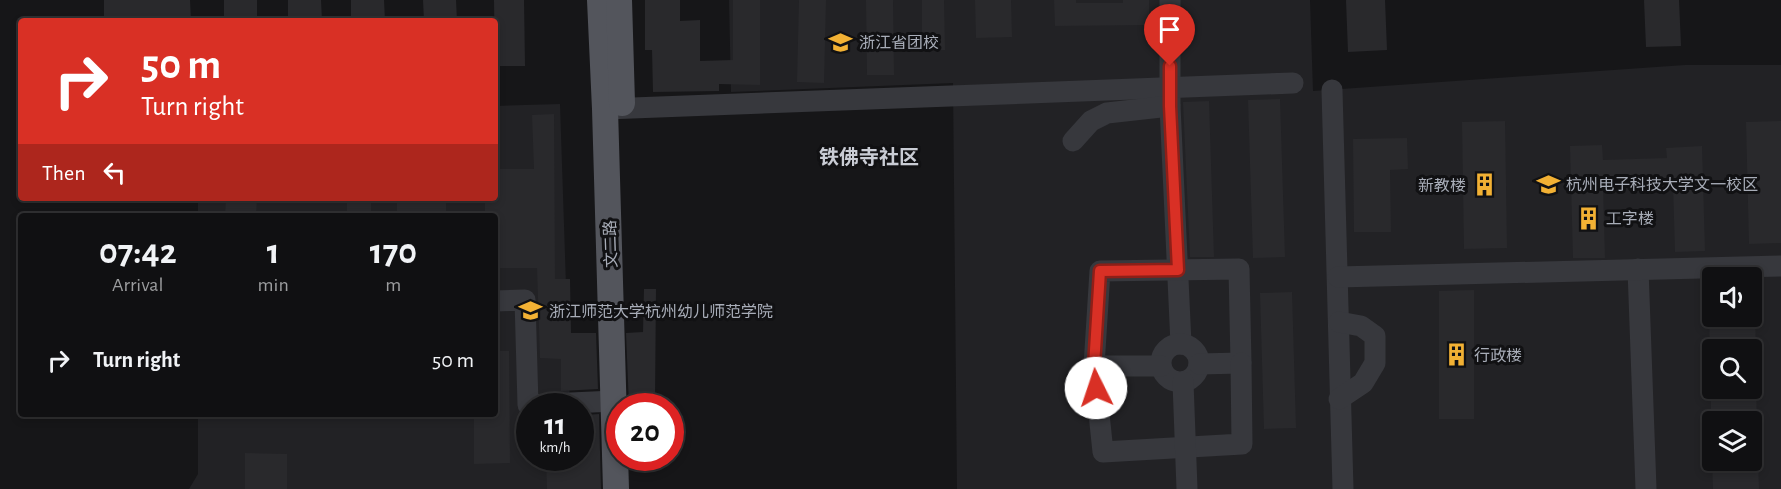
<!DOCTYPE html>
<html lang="en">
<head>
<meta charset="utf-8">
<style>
	body { margin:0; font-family:"Alegreya Sans","Noto Sans SC",sans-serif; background:#19191b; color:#f1f3f6; height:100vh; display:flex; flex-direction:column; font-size:22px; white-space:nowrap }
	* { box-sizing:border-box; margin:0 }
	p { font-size:20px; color:#9c9d9f }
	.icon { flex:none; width:33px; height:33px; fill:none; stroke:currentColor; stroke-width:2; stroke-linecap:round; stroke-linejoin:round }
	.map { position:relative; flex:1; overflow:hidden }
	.panel { position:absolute; left:18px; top:213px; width:480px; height:204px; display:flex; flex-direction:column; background:#101012; border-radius:6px; box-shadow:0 3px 9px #0003,0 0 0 2px #303032 }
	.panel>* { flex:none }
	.banner { position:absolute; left:18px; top:18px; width:480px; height:183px; border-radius:6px; box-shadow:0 3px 9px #0003,0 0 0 2px #303032; background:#d93025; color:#fff; overflow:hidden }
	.controls { position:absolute; left:1702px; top:267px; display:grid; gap:12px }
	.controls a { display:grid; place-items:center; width:60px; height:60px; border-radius:6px; background:#101012; box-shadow:0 3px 9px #0003,0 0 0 2px #303032; font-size:30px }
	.speed { position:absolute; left:516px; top:393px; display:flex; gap:12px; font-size:30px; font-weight:700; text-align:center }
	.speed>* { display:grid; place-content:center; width:78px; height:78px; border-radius:50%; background:#101012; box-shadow:0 3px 9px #0003,0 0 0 2px #303032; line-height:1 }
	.speed small { font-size:15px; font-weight:400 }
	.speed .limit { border:9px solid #d22; background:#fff; color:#111 }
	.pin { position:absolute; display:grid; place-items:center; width:51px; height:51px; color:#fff; margin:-62px -26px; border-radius:50% 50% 50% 0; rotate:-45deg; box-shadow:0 0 6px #0007 }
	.pin .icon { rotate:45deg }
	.me { position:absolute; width:66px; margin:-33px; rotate:356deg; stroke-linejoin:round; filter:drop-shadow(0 0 4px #0008) }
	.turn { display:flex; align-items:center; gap:21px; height:126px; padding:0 24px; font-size:27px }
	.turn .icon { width:78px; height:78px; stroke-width:2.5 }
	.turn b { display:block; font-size:42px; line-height:51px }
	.then { display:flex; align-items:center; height:57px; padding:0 24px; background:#0003; gap:12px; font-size:22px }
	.eta { display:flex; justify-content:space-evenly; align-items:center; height:102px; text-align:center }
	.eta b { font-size:36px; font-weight:700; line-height:42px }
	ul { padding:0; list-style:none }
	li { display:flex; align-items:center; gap:18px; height:90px; padding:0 24px }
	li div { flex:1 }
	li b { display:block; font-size:22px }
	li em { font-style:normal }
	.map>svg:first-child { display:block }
	.built { fill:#222225; fill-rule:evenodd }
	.building { fill:#29292c }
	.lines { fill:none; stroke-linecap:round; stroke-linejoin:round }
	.minor { stroke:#37383d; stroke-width:21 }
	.major { stroke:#53555c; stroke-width:26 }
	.route-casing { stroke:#8d1f18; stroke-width:15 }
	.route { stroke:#d93025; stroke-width:10 }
	.labels { text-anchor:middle; stroke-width:6; stroke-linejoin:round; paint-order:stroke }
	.poi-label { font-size:16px; fill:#a8adb8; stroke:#111113; text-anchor:start }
	.street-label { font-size:16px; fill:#a8adb8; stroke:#111113 }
	.quarter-label { font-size:20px; font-weight:bold; fill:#c9ccd4; stroke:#111113 }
</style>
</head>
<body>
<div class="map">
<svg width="1781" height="489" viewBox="0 0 1781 489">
	<rect width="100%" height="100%" fill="#161618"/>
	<g class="built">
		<path d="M 729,0 L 1310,0 L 1313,91 L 1685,65 L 1781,65 L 1781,489 L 957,489 L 953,83 L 731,92 ZM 1713,278 L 1752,278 L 1752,316 L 1713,316 ZM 1713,350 L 1752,350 L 1752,388 L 1713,388 ZM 1713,422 L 1752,422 L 1752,460 L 1713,460 Z"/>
		<path d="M 560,104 L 570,406 L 530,406 L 530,458 L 572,458 L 573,489 L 189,489 L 198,474 L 198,414 L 495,414 L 495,216 L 198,216 L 198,198 L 495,198 L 495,106 Z"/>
	</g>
	<g class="building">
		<path d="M 104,0 L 190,0 L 191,21 L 104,21 Z"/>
		<rect x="224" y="0" width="33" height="21"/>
		<path d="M 288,0 L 321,0 L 322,21 L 288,21 Z"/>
		<path d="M 351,0 L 384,0 L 385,21 L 351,21 Z"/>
		<path d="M 423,0 L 456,0 L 457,21 L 424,21 Z"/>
		<path d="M 494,0 L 524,0 L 525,66 L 495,66 Z"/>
		<path d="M 645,0 L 680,0 L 680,21 L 700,20 L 700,61 L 733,60 L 733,0 L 760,0 L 760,85 L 719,84 L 719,91 L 653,92 L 652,50 L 645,50 Z"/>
		<path d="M 799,0 L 826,0 L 824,83 L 797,82 Z"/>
		<path d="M 866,0 L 893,0 L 894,75 L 867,75 Z"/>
		<path d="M 922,0 L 944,0 L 945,50 L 922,50 Z"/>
		<path d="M 975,0 L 1011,0 L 1012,37 L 976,38 Z"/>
		<path d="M 1054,0 L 1076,0 L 1076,3 L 1123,3 L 1123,0 L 1149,0 L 1149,25 L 1055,26 Z"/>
		<path d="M 1346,0 L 1385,0 L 1387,50 L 1348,52 Z"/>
		<path d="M 1644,0 L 1679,0 L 1681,46 L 1646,47 Z"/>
		<path d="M 1280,99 L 1285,257 L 1253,258 L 1248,100 Z"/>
		<path d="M 1209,101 L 1214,257 L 1190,257 L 1183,102 Z"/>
		<path d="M 554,114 L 555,279 L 570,279 L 571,333 L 596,333 L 598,389 L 561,391 L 561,359 L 540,358 L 537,268 L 495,268 L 495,216 L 485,216 L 485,198 L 495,198 L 495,169 L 534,169 L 532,115 Z"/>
		<path d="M 1505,121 L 1507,248 L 1464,249 L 1462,122 Z"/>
		<path d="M 1781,121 L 1781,243 L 1749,244 L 1746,122 Z"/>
		<path d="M 1407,138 L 1408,169 L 1390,170 L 1391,232 L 1354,232 L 1353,139 Z"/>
		<path d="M 1602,145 L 1603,160 L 1667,158 L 1666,148 L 1702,146 L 1705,251 L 1675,252 L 1673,184 L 1603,186 L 1605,258 L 1573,258 L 1570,146 Z"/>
		<path d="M 226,198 L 257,198 L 256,216 L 225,216 Z"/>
		<rect x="347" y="198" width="24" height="18"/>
		<rect x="397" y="198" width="49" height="18"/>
		<path d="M 644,289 L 656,289 L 655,400 L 632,400 L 632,406 L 629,406 L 626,333 L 643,332 Z"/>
		<path d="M 1474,290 L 1474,419 L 1439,419 L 1439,291 Z"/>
		<path d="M 1292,292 L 1296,428 L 1264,429 L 1260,293 Z"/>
		<path d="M 1709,316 L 1755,316 L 1756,350 L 1710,350 Z"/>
		<path d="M 495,351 L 509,351 L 510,463 L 474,464 L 474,414 L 495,414 Z"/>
		<path d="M 1711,388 L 1756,388 L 1757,422 L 1711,422 Z"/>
		<path d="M 599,414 L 601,489 L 547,489 L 546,458 L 586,458 L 585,415 Z"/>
		<path d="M 245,453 L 287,454 L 287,489 L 245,489 Z"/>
		<path d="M 1712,460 L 1758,460 L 1759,489 L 1713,489 Z"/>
	</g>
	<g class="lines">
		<g class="minor">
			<path d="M 1170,0 L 1170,106 L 1181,344"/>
			<path d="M 1332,90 L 1343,489"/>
			<path d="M 606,109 L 1293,83"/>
			<path d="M 1073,141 L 1091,121 L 1107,113 L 1170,106"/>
			<path d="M 1638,269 L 1646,489"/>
			<path d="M 1338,277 L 1781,266"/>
			<path d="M 495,301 L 525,300 L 528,405 L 614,401"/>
			<circle cx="1180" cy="363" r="19"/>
			<path d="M 1094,366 L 1100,271 L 1239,269 L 1241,363 L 1199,364"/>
			<path d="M 1161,366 L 1094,366 L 1103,452 L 1242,444 L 1241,363"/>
			<path d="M 1183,382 L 1187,489"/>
			<path d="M 1339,399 L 1363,383 L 1375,363 L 1375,336 L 1361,326 L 1339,322"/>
		</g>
		<g class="major">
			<path d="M 600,0 L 605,109 L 616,489"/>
			<path d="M 619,0 L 622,103"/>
		</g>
	</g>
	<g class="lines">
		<defs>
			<path id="route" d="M 1096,388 L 1094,366 L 1100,271 L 1178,270 L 1170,106 L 1170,66"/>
		</defs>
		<use href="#route" class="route-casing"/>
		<use href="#route" class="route"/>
	</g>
	<defs>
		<symbol id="school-bare" viewBox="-9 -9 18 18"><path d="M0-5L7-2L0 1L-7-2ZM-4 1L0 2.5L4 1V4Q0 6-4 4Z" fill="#f2b134" stroke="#111113" stroke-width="2.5" paint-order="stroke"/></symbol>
		<symbol id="university-bare" viewBox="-9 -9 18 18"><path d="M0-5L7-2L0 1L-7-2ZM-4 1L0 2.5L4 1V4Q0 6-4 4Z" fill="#f2b134" stroke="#111113" stroke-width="2.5" paint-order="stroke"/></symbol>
		<symbol id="building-bare" viewBox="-9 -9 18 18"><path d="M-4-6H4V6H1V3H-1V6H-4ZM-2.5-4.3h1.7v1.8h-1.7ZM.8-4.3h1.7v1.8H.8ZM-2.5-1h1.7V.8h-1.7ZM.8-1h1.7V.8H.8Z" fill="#f2b134" stroke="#111113" stroke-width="2.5" paint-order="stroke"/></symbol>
	</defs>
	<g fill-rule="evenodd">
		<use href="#school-bare" x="824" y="26" width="33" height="33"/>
		<use href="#university-bare" x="1532" y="168" width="33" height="33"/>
		<use href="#building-bare" x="1468" y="168" width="33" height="33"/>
		<use href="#building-bare" x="1572" y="202" width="33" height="33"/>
		<use href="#university-bare" x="514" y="294" width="33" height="33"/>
		<use href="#building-bare" x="1440" y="338" width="33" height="33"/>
	</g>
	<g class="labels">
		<g class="poi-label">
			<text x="859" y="48">浙江省团校</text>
			<text x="1566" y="190">杭州电子科技大学文一校区</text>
			<text x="1466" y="191" text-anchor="end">新教楼</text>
			<text x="1606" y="224">工字楼</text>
			<text x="549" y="317">浙江师范大学杭州幼儿师范学院</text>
			<text x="1474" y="361">行政楼</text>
		</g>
		<g class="street-label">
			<text transform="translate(610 244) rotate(-92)" y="6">文二路</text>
		</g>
		<g class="quarter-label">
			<text x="869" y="164">铁佛寺社区</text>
		</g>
	</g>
</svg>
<div class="controls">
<a><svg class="icon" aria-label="sound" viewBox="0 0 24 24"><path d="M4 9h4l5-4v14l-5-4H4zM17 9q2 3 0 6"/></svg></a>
<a><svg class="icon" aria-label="search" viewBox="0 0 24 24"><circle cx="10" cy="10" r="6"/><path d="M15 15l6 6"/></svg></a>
<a><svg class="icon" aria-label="layers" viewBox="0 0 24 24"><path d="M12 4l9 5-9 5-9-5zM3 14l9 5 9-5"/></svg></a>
</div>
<div class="speed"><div>11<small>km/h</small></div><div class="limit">20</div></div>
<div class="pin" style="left:1170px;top:66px;background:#d93025"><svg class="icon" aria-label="arrive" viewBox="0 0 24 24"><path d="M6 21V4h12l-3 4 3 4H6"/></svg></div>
<svg class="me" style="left:1096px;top:388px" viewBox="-20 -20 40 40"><circle r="19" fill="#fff"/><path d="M0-13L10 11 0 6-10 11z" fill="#d93025"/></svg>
<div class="banner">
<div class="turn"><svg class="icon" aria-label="right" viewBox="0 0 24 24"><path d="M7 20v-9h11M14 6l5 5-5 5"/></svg><div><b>50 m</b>Turn right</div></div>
<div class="then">Then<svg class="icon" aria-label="left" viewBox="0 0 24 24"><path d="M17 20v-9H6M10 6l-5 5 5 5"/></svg></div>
</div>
<section class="panel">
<div class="eta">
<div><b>07:42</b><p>Arrival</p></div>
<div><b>1</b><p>min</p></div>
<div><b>170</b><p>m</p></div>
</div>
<ul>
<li><svg class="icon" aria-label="right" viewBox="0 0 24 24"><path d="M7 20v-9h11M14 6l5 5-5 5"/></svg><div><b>Turn right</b></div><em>50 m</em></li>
</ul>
</section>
</div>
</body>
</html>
